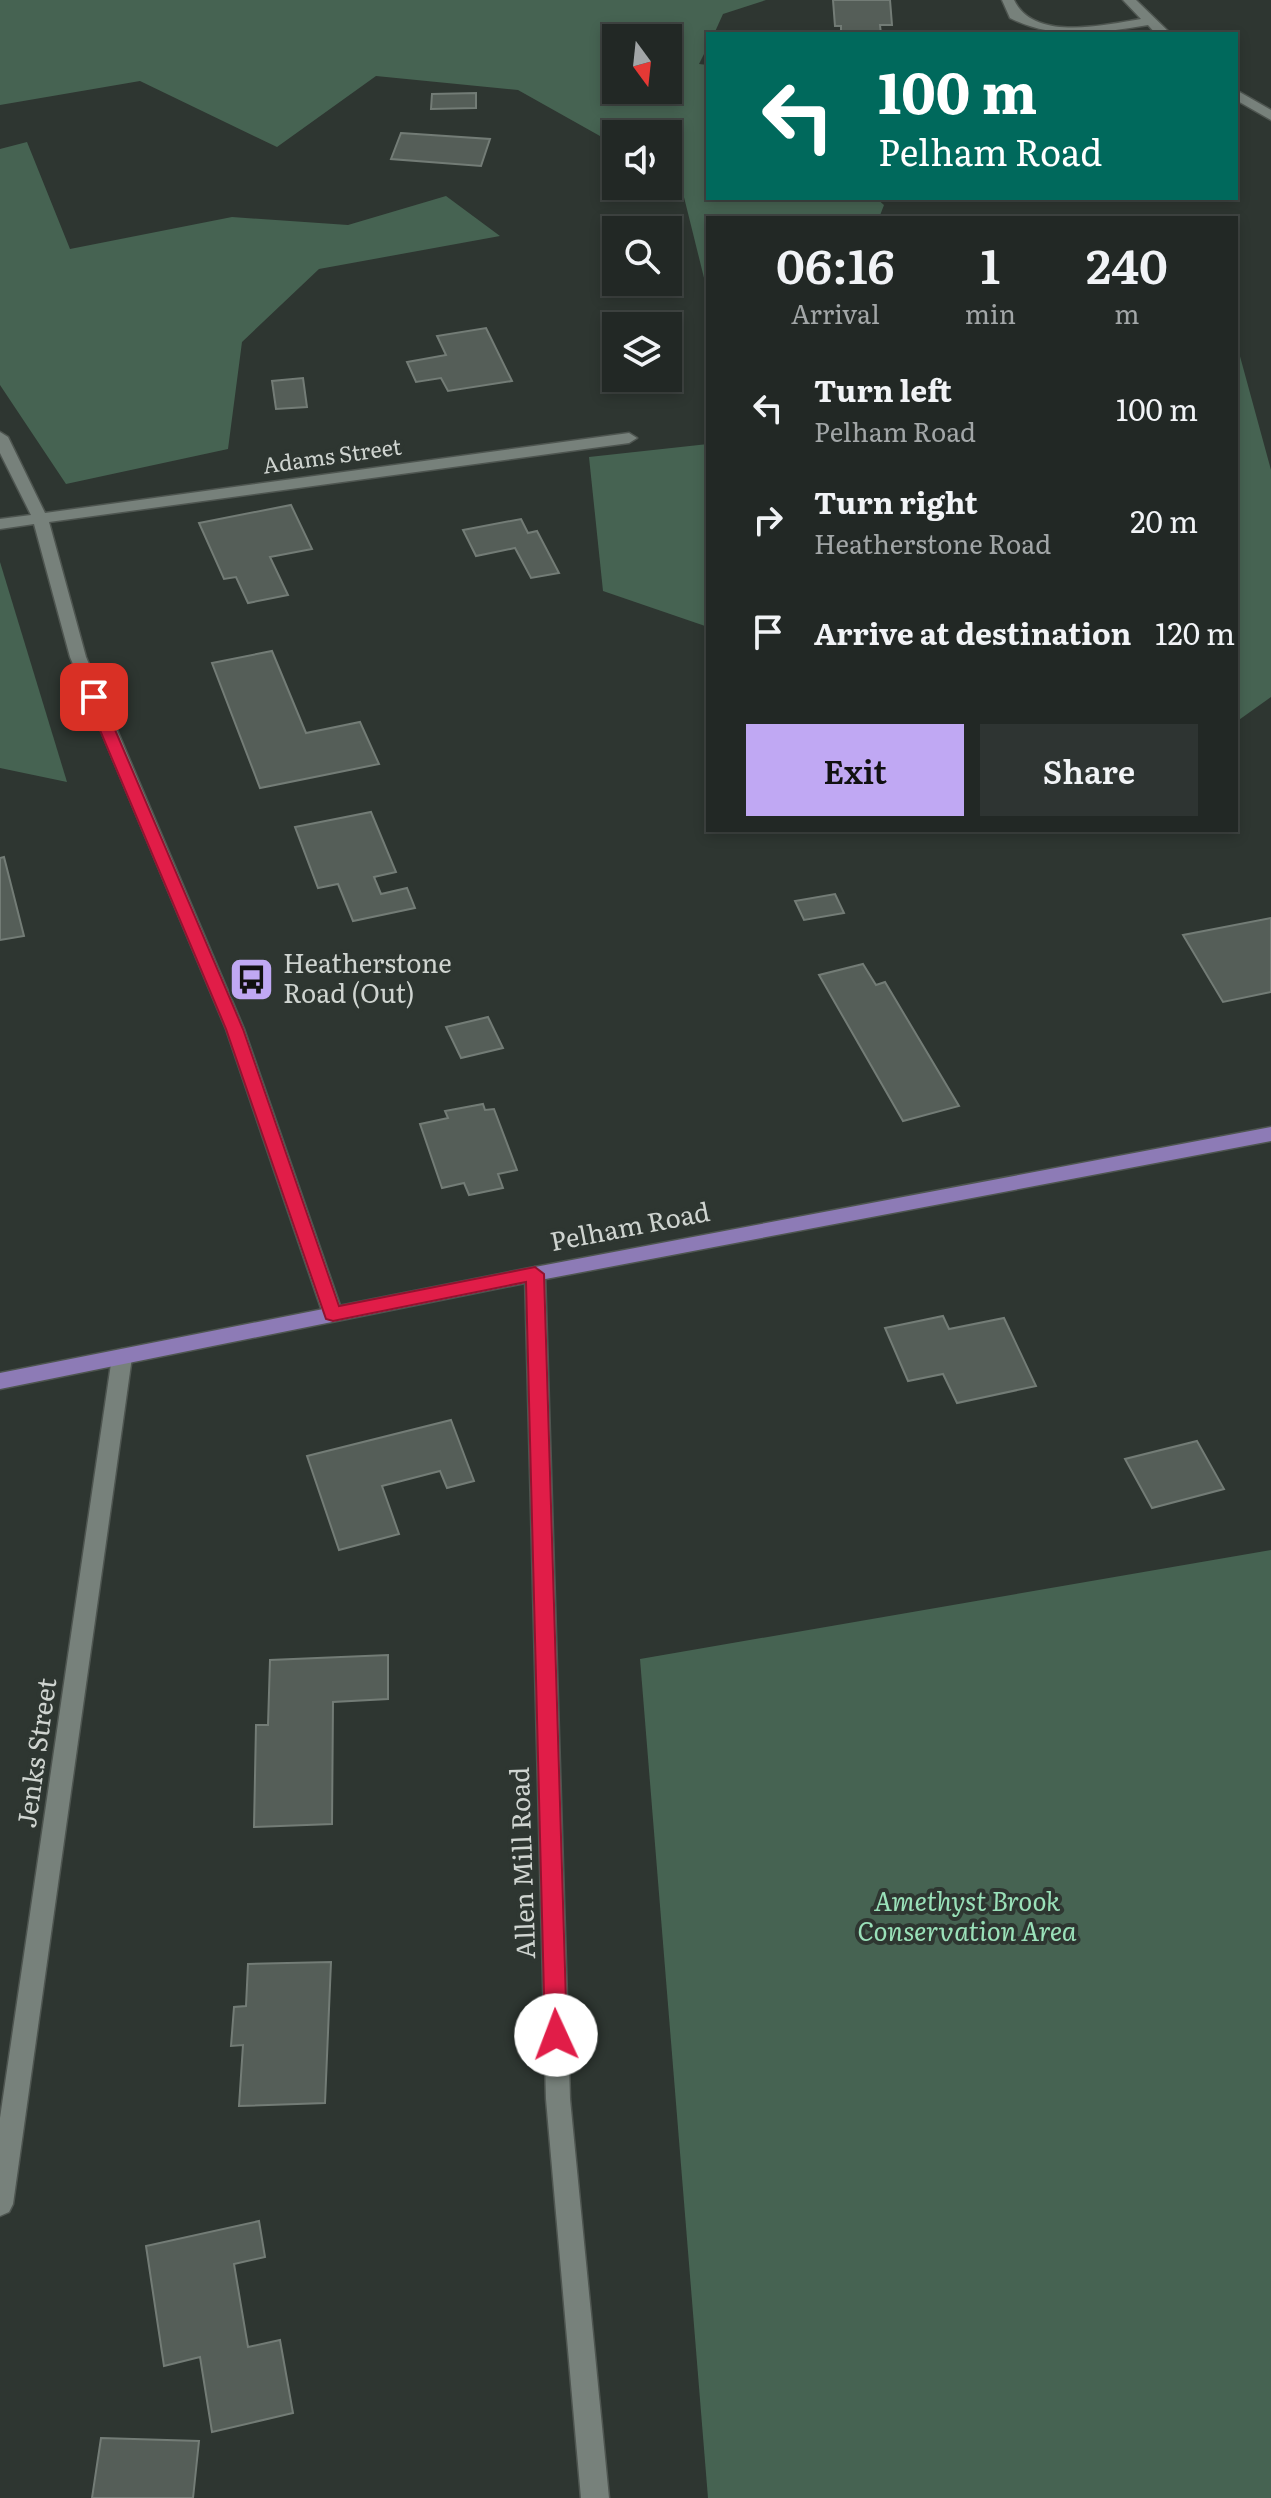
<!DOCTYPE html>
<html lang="en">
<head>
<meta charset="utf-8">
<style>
	body { margin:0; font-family:Literata,serif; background:#2e3432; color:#f1f3f6; height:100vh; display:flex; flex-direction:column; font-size:30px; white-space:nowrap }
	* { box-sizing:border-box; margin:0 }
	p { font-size:26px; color:#a2a6a7 }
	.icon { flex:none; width:44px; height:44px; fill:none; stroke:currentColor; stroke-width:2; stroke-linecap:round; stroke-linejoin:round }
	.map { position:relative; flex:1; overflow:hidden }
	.details { position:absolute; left:706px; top:216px; width:532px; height:616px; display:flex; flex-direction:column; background:#222825; border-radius:0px; box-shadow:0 4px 12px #0003,0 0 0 2px #3f4442 }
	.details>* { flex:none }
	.hud { position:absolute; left:706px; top:32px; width:532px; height:168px; border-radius:0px; box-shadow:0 4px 12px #0003,0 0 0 2px #3f4442; background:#00695c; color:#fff; overflow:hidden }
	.needle { width:52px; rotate:165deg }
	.tools { position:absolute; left:602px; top:24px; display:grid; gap:16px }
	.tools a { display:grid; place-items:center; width:80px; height:80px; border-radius:0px; background:#222825; box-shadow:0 4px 12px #0003,0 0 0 2px #3f4442; font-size:40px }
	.pin { position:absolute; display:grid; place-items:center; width:68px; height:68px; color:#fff; margin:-34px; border-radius:16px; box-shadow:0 4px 12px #0006 }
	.me { position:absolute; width:88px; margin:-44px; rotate:358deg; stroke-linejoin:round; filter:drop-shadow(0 0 6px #0008) }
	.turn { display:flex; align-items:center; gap:28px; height:168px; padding:0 40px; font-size:36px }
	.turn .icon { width:104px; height:104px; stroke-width:2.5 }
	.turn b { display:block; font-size:56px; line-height:68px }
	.eta { display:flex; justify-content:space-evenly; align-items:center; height:136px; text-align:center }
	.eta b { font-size:48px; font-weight:600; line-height:56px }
	.action { display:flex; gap:16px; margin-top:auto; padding:16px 40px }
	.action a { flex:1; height:92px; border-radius:0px; background:#c0a8f3; color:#111; font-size:32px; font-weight:600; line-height:92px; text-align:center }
	.action a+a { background:#2e3432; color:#f1f3f6 }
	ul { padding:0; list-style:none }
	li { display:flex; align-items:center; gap:24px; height:112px; padding:0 40px }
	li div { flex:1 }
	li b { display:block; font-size:30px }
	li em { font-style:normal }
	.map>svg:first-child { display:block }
	.green { fill:#466352; fill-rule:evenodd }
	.building { fill:#555e58; stroke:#737c76; stroke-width:2 }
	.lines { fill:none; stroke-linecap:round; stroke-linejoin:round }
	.minor-casing { stroke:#4e5550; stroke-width:3 }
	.major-casing { stroke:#4e5550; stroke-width:3 }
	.minor { fill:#77817b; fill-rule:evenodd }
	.major { fill:#8d7bb6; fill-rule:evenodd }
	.route { fill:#e11d48; stroke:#92132f; stroke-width:2 }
	.labels { text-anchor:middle; stroke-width:8; stroke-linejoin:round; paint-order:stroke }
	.far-street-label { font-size:22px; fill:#cfd4d0; stroke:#2e3631 }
	.poi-label { font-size:26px; fill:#cfd4d0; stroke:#2e3631; text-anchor:start }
	.street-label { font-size:26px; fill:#cfd4d0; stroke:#2e3631 }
	.park-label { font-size:26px; font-style:italic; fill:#9ae1b9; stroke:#2e3631 }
</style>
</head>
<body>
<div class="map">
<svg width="1271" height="2498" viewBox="0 0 1271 2498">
	<rect width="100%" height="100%" fill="#2e3631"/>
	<g class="green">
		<path d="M 0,0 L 766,0 L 723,14 L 714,34 L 708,34 L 708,46 L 699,64 L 708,65 L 708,198 L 876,198 L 884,205 L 879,218 L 708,218 L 708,294 L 680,181 L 668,175 L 668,134 L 616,134 L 616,145 L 518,90 L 376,76 L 277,147 L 140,81 L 0,105 ZM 616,38 L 668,38 L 668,90 L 616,90 Z"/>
		<path d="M 27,142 L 70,249 L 232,217 L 348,225 L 446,196 L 500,236 L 319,269 L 242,342 L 228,449 L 66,484 L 0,385 L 0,149 Z"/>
		<path d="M 1238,349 L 1271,470 L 1271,697 L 1236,722 Z"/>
		<path d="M 708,444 L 708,627 L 603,591 L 589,457 Z"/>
		<path d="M 0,562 L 67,782 L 0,768 Z"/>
		<path d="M 1271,1550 L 1271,2498 L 708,2498 L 640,1659 Z"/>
	</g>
	<g class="building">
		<path d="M 833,0 L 890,0 L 892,25 L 880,25 L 881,34 L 841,34 L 841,26 L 835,26 Z"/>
		<path d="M 476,93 L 476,108 L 431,109 L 432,94 Z"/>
		<path d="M 401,133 L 490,139 L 481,166 L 391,159 Z"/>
		<path d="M 486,328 L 512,381 L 448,391 L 441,378 L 416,382 L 407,362 L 446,355 L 437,336 Z"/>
		<path d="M 303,378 L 307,407 L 276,409 L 272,381 Z"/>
		<path d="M 291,505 L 312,549 L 270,557 L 288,595 L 248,603 L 236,577 L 224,579 L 199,523 Z"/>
		<path d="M 521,519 L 528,533 L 537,531 L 559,573 L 531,578 L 515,548 L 476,556 L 463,530 Z"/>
		<path d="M 272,651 L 306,733 L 360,722 L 379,764 L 260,788 L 212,663 Z"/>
		<path d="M 371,812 L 396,872 L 374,877 L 381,894 L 407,888 L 415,908 L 353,921 L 338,884 L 318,888 L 295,827 Z"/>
		<path d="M 4,857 L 24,936 L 0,940 L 0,858 Z"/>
		<path d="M 835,894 L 844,913 L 804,920 L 795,901 Z"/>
		<path d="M 1271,918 L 1271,992 L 1223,1002 L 1183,935 Z"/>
		<path d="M 863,964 L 876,985 L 885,982 L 959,1106 L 903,1121 L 819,975 Z"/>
		<path d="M 488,1017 L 503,1048 L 461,1058 L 446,1027 Z"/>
		<path d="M 483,1104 L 485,1110 L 494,1109 L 517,1170 L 498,1174 L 503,1188 L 469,1195 L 464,1183 L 442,1188 L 420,1124 L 448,1118 L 445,1111 Z"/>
		<path d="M 943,1316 L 949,1329 L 1004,1318 L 1036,1386 L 957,1403 L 943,1374 L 908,1381 L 885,1328 Z"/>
		<path d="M 451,1420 L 474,1481 L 447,1488 L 440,1471 L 382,1486 L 399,1534 L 339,1550 L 307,1456 Z"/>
		<path d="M 1197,1441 L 1224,1489 L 1152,1508 L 1125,1459 Z"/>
		<path d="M 388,1655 L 388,1699 L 333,1702 L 332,1824 L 254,1827 L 256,1725 L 268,1725 L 270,1660 Z"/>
		<path d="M 331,1962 L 325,2103 L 239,2106 L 243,2045 L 231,2046 L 234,2007 L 246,2006 L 248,1964 Z"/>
		<path d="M 259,2221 L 265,2257 L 234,2264 L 248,2347 L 280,2340 L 293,2413 L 212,2432 L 200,2357 L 164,2366 L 146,2246 Z"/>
		<path d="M 101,2438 L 199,2441 L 193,2498 L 92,2498 Z"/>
	</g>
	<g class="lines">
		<defs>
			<g id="minor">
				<path d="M 1002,0 L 1014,0 C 1034,42 1104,25 1141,19 L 1123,0 L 1136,0 L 1171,34 L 1156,34 L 1148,25 C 1100,33 1056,41 1010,18 Z"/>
				<path d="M 1236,90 L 1271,110 L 1271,120 L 1236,100 Z"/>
				<path d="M 0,432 L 8,437 L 45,513 L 629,433 L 637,438 L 629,443 L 49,522 L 86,657 L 244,1029 L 343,1314 L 340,1319 L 326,1319 L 323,1314 L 226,1029 L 70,657 L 34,524 L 0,529 L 0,519 L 31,515 L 0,453 Z"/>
				<path d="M 535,1267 L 545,1274 L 570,2099 L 609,2498 L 581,2498 L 546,2099 L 525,1274 Z"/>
				<path d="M 122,1349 L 129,1352 L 132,1357 L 13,2204 L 9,2212 L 0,2216 L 0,2118 L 112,1357 L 115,1352 Z"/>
			</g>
			<path id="major" d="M 1271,1127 L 1271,1141 L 535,1281 L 0,1389 L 0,1373 L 535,1267 Z"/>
		</defs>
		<use href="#minor" class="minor-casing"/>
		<use href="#major" class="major-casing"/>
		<use href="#minor" class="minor"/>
		<use href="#major" class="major"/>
	</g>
	<path class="route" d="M 94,692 L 101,697 L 243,1029 L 339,1306 L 535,1267 L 544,1274 L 567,2035 L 564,2042 L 556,2045 L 548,2042 L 545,2035 L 526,1282 L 333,1321 L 326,1319 L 226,1029 L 86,697 Z"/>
	<defs>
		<symbol id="bus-square" viewBox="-11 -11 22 22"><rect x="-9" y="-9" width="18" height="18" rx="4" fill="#c0a8f3" stroke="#2e3631"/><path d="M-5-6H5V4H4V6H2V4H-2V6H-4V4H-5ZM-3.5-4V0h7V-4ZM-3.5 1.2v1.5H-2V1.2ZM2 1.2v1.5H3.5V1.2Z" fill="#111"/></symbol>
	</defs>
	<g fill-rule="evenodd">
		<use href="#bus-square" x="226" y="954" width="51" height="51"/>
	</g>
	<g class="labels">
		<g class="far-street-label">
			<text transform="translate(332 456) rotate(-8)" y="8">Adams Street</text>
		</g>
		<g class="poi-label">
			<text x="283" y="973">Heatherstone<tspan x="283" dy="30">Road (Out)</tspan></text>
		</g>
		<g class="street-label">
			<text transform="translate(630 1227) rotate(-11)" y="9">Pelham Road</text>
			<text transform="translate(37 1753) rotate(-82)" y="9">Jenks Street</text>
			<text transform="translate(523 1863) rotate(-92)" y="9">Allen Mill Road</text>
		</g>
		<g class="park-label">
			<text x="967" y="1911">Amethyst Brook<tspan x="967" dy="30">Conservation Area</tspan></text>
		</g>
	</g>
</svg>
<div class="tools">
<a><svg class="needle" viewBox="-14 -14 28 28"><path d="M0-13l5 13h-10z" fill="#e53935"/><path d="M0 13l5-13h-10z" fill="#a2a6a7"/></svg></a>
<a><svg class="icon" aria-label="sound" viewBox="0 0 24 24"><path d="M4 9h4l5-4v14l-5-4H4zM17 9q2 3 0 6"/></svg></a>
<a><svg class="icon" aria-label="search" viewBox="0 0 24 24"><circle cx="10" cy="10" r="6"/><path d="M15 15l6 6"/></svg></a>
<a><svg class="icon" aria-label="layers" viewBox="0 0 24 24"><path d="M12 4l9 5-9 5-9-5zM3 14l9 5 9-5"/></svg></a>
</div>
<div class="pin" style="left:94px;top:697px;background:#d93025"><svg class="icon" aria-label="arrive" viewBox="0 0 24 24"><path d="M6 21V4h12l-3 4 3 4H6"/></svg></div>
<svg class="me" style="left:556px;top:2035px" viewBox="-20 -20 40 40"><circle r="19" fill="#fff"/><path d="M0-13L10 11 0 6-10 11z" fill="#e11d48"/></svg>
<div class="hud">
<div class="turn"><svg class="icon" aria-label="left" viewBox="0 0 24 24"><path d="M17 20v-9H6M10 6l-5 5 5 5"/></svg><div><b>100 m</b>Pelham Road</div></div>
</div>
<section class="details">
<div class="eta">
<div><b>06:16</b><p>Arrival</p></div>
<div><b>1</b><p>min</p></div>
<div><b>240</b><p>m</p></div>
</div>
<ul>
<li><svg class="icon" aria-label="left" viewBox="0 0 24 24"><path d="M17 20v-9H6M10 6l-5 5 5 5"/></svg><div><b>Turn left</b><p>Pelham Road</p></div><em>100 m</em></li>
<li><svg class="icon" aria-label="right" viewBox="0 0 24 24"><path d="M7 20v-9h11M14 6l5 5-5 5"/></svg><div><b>Turn right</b><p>Heatherstone Road</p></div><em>20 m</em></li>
<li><svg class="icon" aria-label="arrive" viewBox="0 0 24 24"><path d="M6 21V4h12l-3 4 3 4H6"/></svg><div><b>Arrive at destination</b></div><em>120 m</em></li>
</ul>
<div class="action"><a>Exit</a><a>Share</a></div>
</section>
</div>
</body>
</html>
